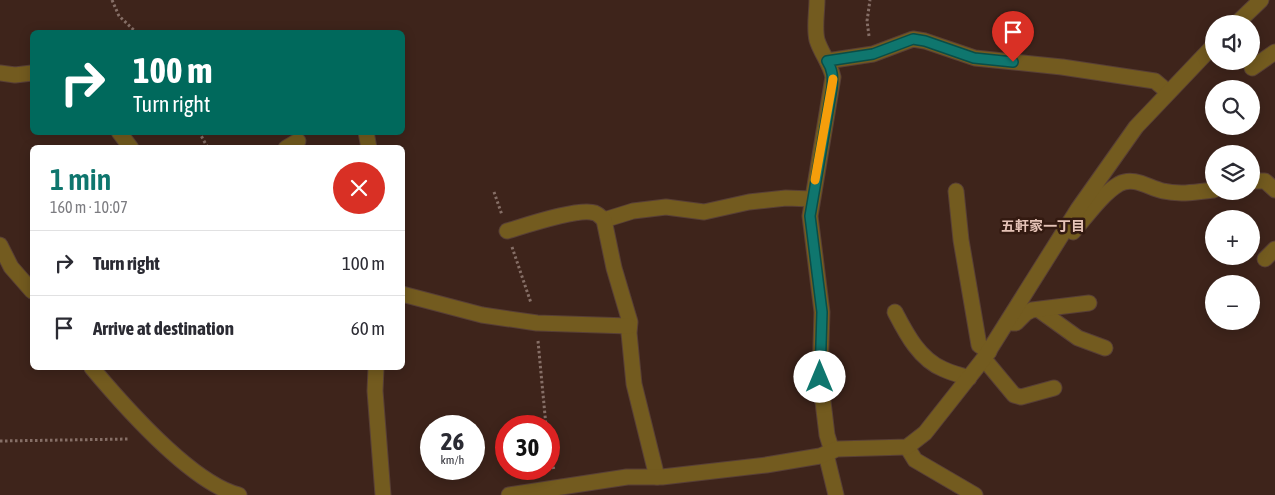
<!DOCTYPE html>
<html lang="en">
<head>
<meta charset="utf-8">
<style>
	body { margin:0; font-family:"Asap Condensed","Noto Sans JP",sans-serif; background:#f7f7f7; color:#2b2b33; height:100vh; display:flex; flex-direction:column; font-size:19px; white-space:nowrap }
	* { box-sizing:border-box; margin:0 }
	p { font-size:16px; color:#7c7c81 }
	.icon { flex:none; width:28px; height:28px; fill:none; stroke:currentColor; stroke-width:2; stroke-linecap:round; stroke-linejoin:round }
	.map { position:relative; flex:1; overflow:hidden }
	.sheet { position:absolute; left:30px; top:145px; width:375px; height:225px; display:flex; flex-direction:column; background:#fff; border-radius:8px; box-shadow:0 2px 12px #0003 }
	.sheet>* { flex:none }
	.banner { position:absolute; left:30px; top:30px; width:375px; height:105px; border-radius:8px; box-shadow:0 2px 12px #0003; background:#00695c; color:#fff; overflow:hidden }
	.fabs { position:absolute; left:1205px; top:15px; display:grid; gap:10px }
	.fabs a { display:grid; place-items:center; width:55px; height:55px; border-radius:50%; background:#fff; box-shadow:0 2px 12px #0003; font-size:25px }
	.speed { position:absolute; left:420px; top:415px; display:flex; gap:10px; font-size:25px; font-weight:700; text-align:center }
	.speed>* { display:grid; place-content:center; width:65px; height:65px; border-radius:50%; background:#fff; box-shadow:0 2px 12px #0003; line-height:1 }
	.speed small { font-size:12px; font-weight:400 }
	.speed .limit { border:8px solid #d22; background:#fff; color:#111 }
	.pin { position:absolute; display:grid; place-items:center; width:42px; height:42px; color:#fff; margin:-51px -21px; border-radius:50% 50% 50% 0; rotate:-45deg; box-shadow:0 0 5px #0007 }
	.pin .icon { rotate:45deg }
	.me { position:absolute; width:55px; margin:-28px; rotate:0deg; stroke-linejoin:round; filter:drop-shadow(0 0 4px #0008) }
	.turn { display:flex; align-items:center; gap:18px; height:105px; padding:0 20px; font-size:22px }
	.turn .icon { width:65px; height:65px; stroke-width:2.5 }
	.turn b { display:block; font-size:35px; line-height:42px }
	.round { display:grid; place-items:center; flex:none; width:52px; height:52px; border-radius:26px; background:#f7f7f7 }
	.summary { display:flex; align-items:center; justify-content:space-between; height:85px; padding:0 20px }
	h1 { font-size:30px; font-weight:600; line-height:38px; color:#0f766e }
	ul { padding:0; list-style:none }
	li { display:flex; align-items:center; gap:15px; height:65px; padding:0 20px; border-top:1px solid #e1e1e2 }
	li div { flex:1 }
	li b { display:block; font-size:19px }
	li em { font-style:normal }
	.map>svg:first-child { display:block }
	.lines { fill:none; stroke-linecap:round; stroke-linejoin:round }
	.street-casing { stroke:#583f36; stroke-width:17 }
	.path { stroke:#866f67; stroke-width:3; stroke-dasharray:2.5 2.5; stroke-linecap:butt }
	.street { stroke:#735b1f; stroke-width:15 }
	.route-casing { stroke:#0a4d48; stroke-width:12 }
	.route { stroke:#0f766e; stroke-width:9 }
	.slow { stroke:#f59e0b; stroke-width:9 }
	.labels { text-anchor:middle; stroke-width:5; stroke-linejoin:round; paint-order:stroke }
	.neighbourhood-label { font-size:14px; font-weight:bold; fill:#e5c3b7; stroke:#331a11 }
</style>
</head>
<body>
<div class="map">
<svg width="1275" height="495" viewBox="0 0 1275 495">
	<rect width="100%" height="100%" fill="#3e241b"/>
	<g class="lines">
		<defs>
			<g id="street">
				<path d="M 817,0 C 817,12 814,28 817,40 C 821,53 830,63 833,77 L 810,216 L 822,312 L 820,377 L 827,435 L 832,451"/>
				<path d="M 1236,24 L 1261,0"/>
				<path d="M 827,61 L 873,54 L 913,39 L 925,41 L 975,58 L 1062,67 L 1155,81 L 1168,92"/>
				<path d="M 1252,68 L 1275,52"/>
				<path d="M 0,73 L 15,75 L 32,73"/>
				<path d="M 119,132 L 131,148"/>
				<path d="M 366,132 L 369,148"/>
				<path d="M 286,148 L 298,141"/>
				<path d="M 1251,181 L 1265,181 L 1275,190"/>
				<path d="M 956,191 L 961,240 L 979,345 L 989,352"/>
				<path d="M 604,220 L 633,211 L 666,207 L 704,212 L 749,202 L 786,198 L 812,199"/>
				<path d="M 1070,230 L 1073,232 C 1086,217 1102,194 1119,184 C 1134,176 1149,188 1163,191 C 1180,195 1197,192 1214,190"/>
				<path d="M 507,231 C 524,226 580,207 595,213 C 598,214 601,217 604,220 L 614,268 L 630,322 L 629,333 L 634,384 L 657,477"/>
				<path d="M 0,245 L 11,267 L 32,291"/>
				<path d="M 1265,259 L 1275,249"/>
				<path d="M 402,294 L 482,315 L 537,323 L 629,326"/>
				<path d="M 1039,310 L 1078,338 L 1105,348"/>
				<path d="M 895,312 C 906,333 919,359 943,369 C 951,373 960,375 969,378"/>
				<path d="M 1012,323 L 1016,323 L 1026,313 L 1032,310 L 1089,303"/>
				<path d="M 984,359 L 1014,395 L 1021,397 L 1054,388"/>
				<path d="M 92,368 C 124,406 191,483 239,495"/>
				<path d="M 376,368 L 375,391 L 383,495"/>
				<path d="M 907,447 L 915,460 L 975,495"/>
				<path d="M 826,454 L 836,495"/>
				<path d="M 509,495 L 627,477 L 662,477 L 766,465 L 820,456 L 837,449 L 907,447 L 925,433 L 985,357 L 1078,209 L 1136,127 L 1214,45"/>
			</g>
		</defs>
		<use href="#street" class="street-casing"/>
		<g class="path">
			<path d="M 112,0 L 119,16 L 136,32"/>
			<path d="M 869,36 L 867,21 L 870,0"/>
			<path d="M 199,132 L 208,148"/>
			<path d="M 494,192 L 502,215"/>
			<path d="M 512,247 L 531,303"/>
			<path d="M 538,341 L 546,426"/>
			<path d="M 0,441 L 130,439"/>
			<path d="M 549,442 L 554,471"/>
		</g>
		<use href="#street" class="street"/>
	</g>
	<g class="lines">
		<defs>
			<path id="route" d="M 820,377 L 822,312 L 810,216 L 832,88 C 833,78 833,70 827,61 L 873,54 L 913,39 L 925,41 L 974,58 L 1013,62"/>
		</defs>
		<use href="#route" class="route-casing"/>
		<use href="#route" class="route"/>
		<path class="slow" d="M 815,180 L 833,79"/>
	</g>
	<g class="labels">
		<g class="neighbourhood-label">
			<text x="1043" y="231">五軒家一丁目</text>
		</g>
	</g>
</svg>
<div class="fabs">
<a><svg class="icon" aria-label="sound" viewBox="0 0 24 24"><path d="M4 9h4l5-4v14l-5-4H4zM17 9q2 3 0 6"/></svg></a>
<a><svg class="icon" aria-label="search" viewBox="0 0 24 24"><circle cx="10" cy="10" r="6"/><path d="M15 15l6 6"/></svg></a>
<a><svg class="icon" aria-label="layers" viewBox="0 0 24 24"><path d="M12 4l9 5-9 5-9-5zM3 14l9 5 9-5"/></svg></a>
<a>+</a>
<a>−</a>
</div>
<div class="speed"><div>26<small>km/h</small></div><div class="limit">30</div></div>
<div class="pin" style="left:1013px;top:62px;background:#d93025"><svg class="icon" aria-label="arrive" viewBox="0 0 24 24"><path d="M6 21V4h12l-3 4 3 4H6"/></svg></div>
<svg class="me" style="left:820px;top:377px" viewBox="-20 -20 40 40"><circle r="19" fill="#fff"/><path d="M0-13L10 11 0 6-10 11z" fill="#0f766e"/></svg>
<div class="banner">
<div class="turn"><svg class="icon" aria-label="right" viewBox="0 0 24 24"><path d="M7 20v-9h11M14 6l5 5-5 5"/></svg><div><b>100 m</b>Turn right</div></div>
</div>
<section class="sheet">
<div class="summary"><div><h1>1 min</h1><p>160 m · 10:07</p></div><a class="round" style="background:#d93025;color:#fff"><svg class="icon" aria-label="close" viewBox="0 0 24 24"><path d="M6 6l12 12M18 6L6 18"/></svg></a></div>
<ul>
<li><svg class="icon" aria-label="right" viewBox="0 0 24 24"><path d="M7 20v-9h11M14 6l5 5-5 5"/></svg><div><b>Turn right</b></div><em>100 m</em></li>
<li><svg class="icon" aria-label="arrive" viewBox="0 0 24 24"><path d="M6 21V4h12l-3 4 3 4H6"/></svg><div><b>Arrive at destination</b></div><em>60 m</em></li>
</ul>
</section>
</div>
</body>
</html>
